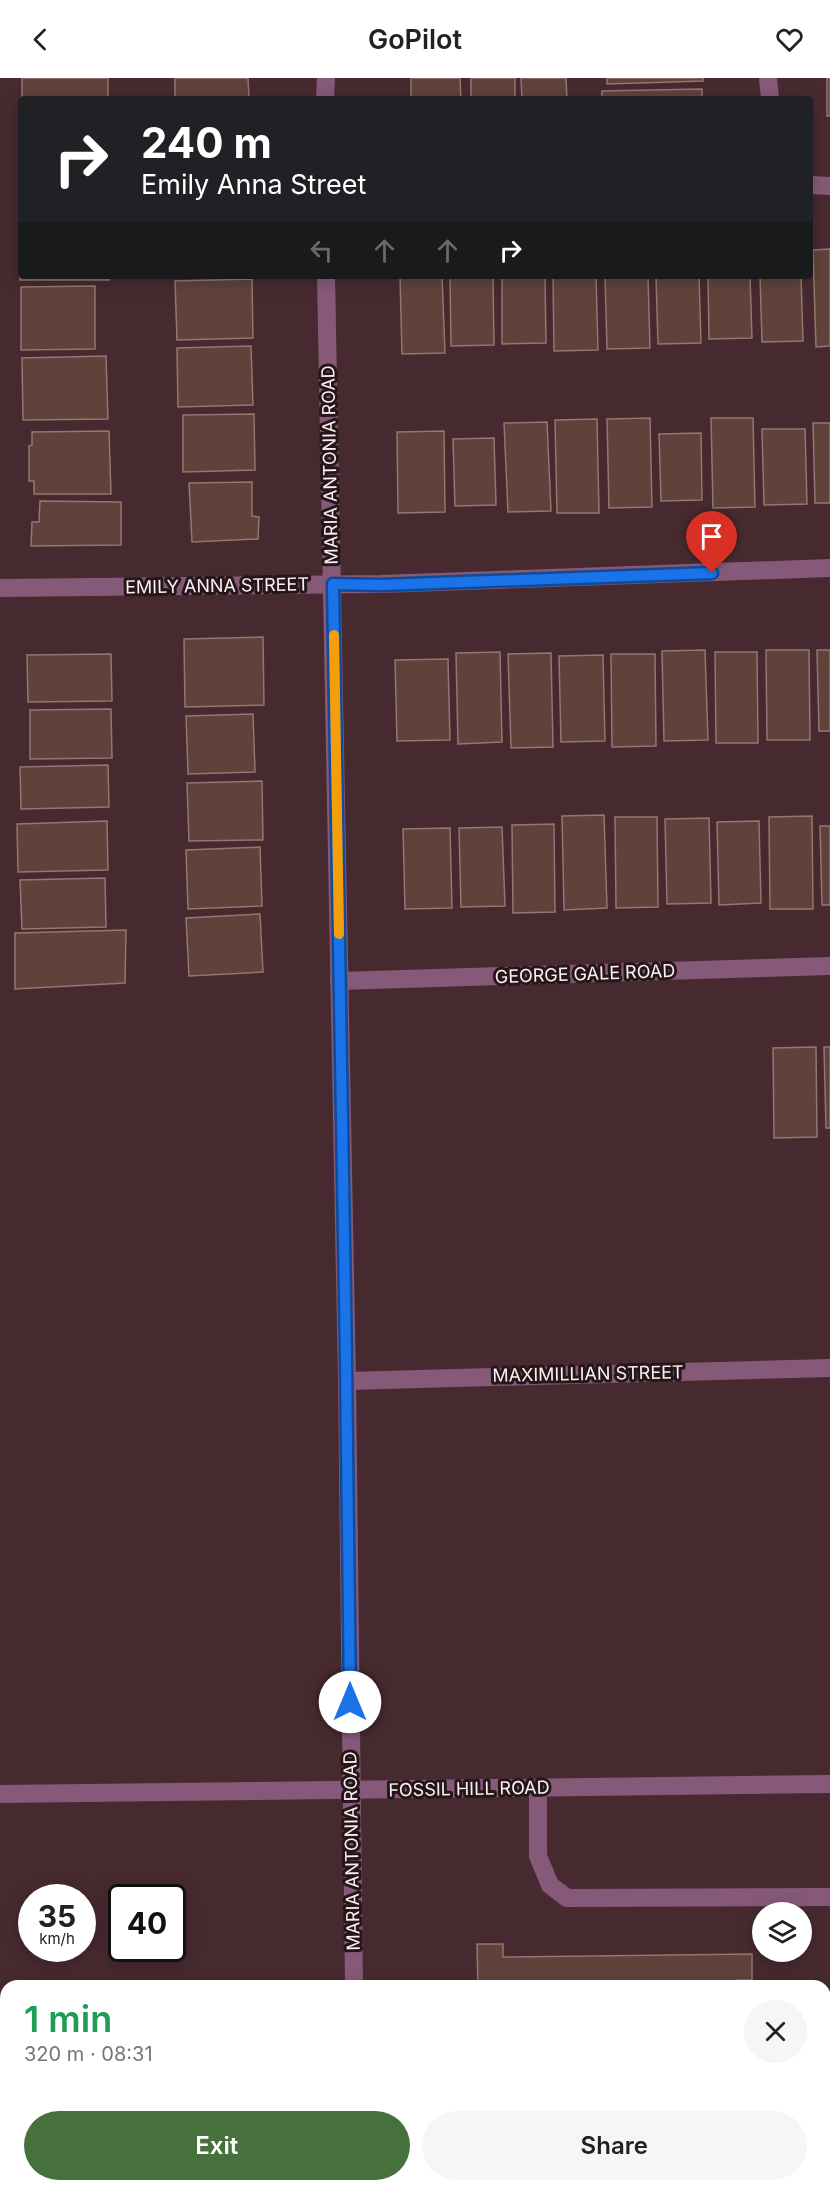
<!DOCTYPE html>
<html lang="en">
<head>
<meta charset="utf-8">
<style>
	body { margin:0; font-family:Inter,sans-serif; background:#f6f6f6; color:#222; height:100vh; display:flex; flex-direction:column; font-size:22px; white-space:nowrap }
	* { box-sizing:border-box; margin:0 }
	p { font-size:20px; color:#767676 }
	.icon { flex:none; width:33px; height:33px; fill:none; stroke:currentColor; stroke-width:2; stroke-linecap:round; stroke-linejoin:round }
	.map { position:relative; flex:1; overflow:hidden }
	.sheet { position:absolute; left:0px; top:1902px; width:831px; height:212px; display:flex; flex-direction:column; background:#fff; border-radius:18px 18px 0 0; box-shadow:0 3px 15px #0003 }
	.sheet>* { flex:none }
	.banner { position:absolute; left:18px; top:18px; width:795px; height:183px; border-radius:6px; box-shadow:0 3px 15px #0003; background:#202124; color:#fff; overflow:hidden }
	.fabs { position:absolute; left:752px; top:1824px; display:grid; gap:12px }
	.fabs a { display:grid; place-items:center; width:60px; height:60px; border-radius:50%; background:#fff; box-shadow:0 3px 15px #0003; font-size:30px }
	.speed { position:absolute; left:18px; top:1806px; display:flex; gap:12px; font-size:30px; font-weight:700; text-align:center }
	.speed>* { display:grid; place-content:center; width:78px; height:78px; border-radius:50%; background:#fff; box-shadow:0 3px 15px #0003; line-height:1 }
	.speed small { font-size:15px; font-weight:400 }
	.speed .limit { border:3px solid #111; border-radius:9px; background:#fff; color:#111 }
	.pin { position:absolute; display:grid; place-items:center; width:51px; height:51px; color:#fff; margin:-62px -26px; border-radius:50% 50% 50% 0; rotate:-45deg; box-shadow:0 0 6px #0007 }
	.pin .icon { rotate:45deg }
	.me { position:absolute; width:66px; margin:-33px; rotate:0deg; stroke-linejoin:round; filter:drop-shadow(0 0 4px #0008) }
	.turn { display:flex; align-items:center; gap:21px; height:126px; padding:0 24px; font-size:27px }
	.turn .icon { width:78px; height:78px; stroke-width:2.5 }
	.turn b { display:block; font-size:42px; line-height:51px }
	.lanes { display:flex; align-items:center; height:57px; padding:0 24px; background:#0003; justify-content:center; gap:30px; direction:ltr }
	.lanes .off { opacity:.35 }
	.round { display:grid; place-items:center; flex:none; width:63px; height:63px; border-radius:32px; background:#f6f6f6 }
	.headline { display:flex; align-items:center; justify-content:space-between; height:102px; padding:0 24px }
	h1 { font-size:36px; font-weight:600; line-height:45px; color:#1e9e55 }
	.primary-button { display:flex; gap:12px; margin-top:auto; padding:12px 24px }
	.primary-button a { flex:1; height:69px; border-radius:36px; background:#46713d; color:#fff; font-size:24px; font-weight:600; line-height:69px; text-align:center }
	.primary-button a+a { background:#f6f6f6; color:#222 }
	header { display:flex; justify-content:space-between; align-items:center; height:78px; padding:0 24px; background:#fff; font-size:27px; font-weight:600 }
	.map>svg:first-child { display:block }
	.building { fill:#5f423b; stroke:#96766f; stroke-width:1.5 }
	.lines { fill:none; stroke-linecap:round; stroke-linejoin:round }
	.minor { stroke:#875978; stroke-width:18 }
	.route-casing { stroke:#114b97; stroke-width:15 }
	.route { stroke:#1a73e8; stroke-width:10 }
	.slow { stroke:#f59e0b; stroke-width:10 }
	.labels { text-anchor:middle; stroke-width:6; stroke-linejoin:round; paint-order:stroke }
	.street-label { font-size:18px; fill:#feeef1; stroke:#241719 }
</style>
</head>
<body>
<header><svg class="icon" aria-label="back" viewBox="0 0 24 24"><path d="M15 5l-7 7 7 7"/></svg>GoPilot<svg class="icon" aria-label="heart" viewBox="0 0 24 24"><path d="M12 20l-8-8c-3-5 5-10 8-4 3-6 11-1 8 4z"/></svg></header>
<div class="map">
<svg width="830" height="2113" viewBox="0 0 830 2113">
	<rect width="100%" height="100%" fill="#462a30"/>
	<g class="building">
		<rect x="22" y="0" width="86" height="21"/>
		<path d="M 175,0 L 248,0 L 249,21 L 175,21 Z"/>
		<path d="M 411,0 L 460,0 L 461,21 L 411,21 Z"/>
		<rect x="471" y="0" width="44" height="21"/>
		<path d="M 521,0 L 566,0 L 567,21 L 522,21 Z"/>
		<path d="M 607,0 L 703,0 L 703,3 L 607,6 Z"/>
		<rect x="827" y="0" width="3" height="38"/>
		<path d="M 702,11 L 702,21 L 602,21 L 602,13 Z"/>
		<path d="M 20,137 L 21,198 L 109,198 L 109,202 L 20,202 Z"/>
		<path d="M 830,171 L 830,268 L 816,269 L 813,172 Z"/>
		<path d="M 400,198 L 442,198 L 445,275 L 402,276 Z"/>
		<path d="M 450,198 L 493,198 L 494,267 L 451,268 Z"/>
		<path d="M 502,198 L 545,198 L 546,265 L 502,266 Z"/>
		<path d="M 553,198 L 596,198 L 598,272 L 554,273 Z"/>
		<path d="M 605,198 L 648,198 L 650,270 L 607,271 Z"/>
		<path d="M 656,198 L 699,198 L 701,265 L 658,266 Z"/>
		<path d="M 708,198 L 750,198 L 752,260 L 709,261 Z"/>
		<path d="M 760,198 L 801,198 L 803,263 L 762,264 Z"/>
		<path d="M 252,201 L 253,260 L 177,262 L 175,203 Z"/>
		<path d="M 95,208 L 95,271 L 21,272 L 21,209 Z"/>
		<path d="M 251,268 L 253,327 L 178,329 L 177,270 Z"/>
		<path d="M 106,278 L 108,341 L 23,342 L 22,280 Z"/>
		<path d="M 254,336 L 255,392 L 183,394 L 183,337 Z"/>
		<path d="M 650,340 L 652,429 L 609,430 L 607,341 Z"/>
		<path d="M 711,340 L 753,340 L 755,429 L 713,430 Z"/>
		<path d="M 597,341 L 599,435 L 557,435 L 555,342 Z"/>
		<path d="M 547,344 L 551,433 L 508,434 L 504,345 Z"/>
		<path d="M 813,345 L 830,345 L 830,425 L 815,425 Z"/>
		<path d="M 762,351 L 805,351 L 807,426 L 764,427 Z"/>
		<path d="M 109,353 L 111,416 L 34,416 L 34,403 L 29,403 L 29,368 L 32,367 L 32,354 Z"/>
		<path d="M 444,353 L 445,434 L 398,435 L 397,354 Z"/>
		<path d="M 701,355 L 702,422 L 661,423 L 659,356 Z"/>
		<path d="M 494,360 L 496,427 L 455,428 L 453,361 Z"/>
		<path d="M 252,404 L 252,438 L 259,439 L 258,461 L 192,464 L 189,405 Z"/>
		<path d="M 40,423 L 121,424 L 121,467 L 31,468 L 32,444 L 39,444 Z"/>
		<path d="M 263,559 L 264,627 L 185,629 L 184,561 Z"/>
		<path d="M 705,572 L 708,662 L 664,663 L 662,573 Z"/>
		<path d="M 766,572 L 809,572 L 810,662 L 767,662 Z"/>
		<path d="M 817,572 L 830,572 L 830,653 L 819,653 Z"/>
		<path d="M 500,574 L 502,664 L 458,666 L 456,575 Z"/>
		<path d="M 715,574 L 757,574 L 758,665 L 716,665 Z"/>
		<path d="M 551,575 L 553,669 L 511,670 L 508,576 Z"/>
		<path d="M 111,576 L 112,623 L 28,624 L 27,577 Z"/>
		<path d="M 611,576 L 655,576 L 656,668 L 612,669 Z"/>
		<path d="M 603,577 L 605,663 L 561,664 L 559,578 Z"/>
		<path d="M 448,581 L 450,662 L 397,663 L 395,582 Z"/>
		<path d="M 111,631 L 112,680 L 30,681 L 30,632 Z"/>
		<path d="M 253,636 L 255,694 L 188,696 L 186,638 Z"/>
		<path d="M 108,687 L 109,729 L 21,731 L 20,689 Z"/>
		<path d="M 262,703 L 263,762 L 189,763 L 187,705 Z"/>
		<path d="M 604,737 L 607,830 L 564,832 L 562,738 Z"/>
		<path d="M 812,738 L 813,831 L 770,831 L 769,739 Z"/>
		<path d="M 615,739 L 657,739 L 658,829 L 616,830 Z"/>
		<path d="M 709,740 L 711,825 L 667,826 L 665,741 Z"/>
		<path d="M 107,743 L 108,792 L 18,794 L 17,746 Z"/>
		<path d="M 759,743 L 761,825 L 719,827 L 717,744 Z"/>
		<path d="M 554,746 L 555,834 L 513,835 L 512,747 Z"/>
		<path d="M 820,748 L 830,748 L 830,827 L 822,827 Z"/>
		<path d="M 502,749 L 505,828 L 461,829 L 459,750 Z"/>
		<path d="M 450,750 L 452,830 L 405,831 L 403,751 Z"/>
		<path d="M 260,769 L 262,828 L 188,831 L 186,772 Z"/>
		<path d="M 105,800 L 106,849 L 22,851 L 20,802 Z"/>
		<path d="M 260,836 L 263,894 L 189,898 L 186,840 Z"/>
		<path d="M 126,852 L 125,905 L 15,911 L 15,855 Z"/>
		<path d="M 816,969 L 817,1059 L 774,1060 L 773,970 Z"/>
		<path d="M 824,969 L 830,969 L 830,1050 L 826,1050 Z"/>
		<path d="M 477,1866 L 503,1866 L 503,1879 L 752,1876 L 752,1902 L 737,1902 L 737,1908 L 478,1908 Z"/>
		<path d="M 825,1933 L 830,1933 L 830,2113 L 764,2113 L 764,2108 L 825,2108 Z"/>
		<rect x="489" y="2108" width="253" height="5"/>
	</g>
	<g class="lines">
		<g class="minor">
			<path d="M 768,0 L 770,21"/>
			<path d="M 325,21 L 326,0"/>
			<path d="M 810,107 L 830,108"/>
			<path d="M 326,198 L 347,1303 L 354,1908"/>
			<path d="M 0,510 L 381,506 L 830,490"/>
			<path d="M 339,903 L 830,888"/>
			<path d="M 347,1303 L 830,1290"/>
			<path d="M 538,1710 L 538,1778 L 550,1807 L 567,1820 L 830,1819"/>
			<path d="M 0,1716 L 830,1706"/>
			<path d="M 356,2108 L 356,2113"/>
		</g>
	</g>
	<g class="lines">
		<defs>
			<path id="route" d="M 350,1624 L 346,1280 L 333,506 L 381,507 L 712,495"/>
		</defs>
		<use href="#route" class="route-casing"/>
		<use href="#route" class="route"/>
		<path class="slow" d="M 334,557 L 339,856"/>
	</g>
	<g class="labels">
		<g class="street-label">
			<text transform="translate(330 387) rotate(-91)" y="6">MARIA ANTONIA ROAD</text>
			<text transform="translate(217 508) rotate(-1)" y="6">EMILY ANNA STREET</text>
			<text transform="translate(585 896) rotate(-2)" y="6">GEORGE GALE ROAD</text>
			<text transform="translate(588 1296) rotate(-1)" y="6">MAXIMILLIAN STREET</text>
			<text transform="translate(469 1711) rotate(-1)" y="6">FOSSIL HILL ROAD</text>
			<text transform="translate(352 1773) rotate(-91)" y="6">MARIA ANTONIA ROAD</text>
		</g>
	</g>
</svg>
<div class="fabs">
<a><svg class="icon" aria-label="layers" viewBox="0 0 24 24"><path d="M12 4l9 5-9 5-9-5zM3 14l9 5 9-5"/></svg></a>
</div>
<div class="speed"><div>35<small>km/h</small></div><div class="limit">40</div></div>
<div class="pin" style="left:712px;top:495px;background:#d93025"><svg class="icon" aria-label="arrive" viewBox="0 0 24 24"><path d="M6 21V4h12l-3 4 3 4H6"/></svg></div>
<svg class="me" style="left:350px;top:1624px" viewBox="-20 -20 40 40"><circle r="19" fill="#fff"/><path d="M0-13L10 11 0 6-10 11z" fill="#1a73e8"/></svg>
<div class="banner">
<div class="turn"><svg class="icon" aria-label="right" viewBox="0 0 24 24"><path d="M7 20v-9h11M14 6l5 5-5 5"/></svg><div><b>240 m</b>Emily Anna Street</div></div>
<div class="lanes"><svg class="icon off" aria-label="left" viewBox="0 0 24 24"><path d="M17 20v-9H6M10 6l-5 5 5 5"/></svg><svg class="icon off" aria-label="ahead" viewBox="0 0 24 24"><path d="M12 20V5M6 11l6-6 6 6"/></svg><svg class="icon off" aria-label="ahead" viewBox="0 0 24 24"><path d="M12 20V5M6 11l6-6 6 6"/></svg><svg class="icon" aria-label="right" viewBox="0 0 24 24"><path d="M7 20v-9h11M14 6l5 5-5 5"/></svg></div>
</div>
<section class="sheet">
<div class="headline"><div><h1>1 min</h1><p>320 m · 08:31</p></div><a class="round"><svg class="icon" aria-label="close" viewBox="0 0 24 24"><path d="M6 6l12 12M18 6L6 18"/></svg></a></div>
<div class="primary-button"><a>Exit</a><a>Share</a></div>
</section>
</div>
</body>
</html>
